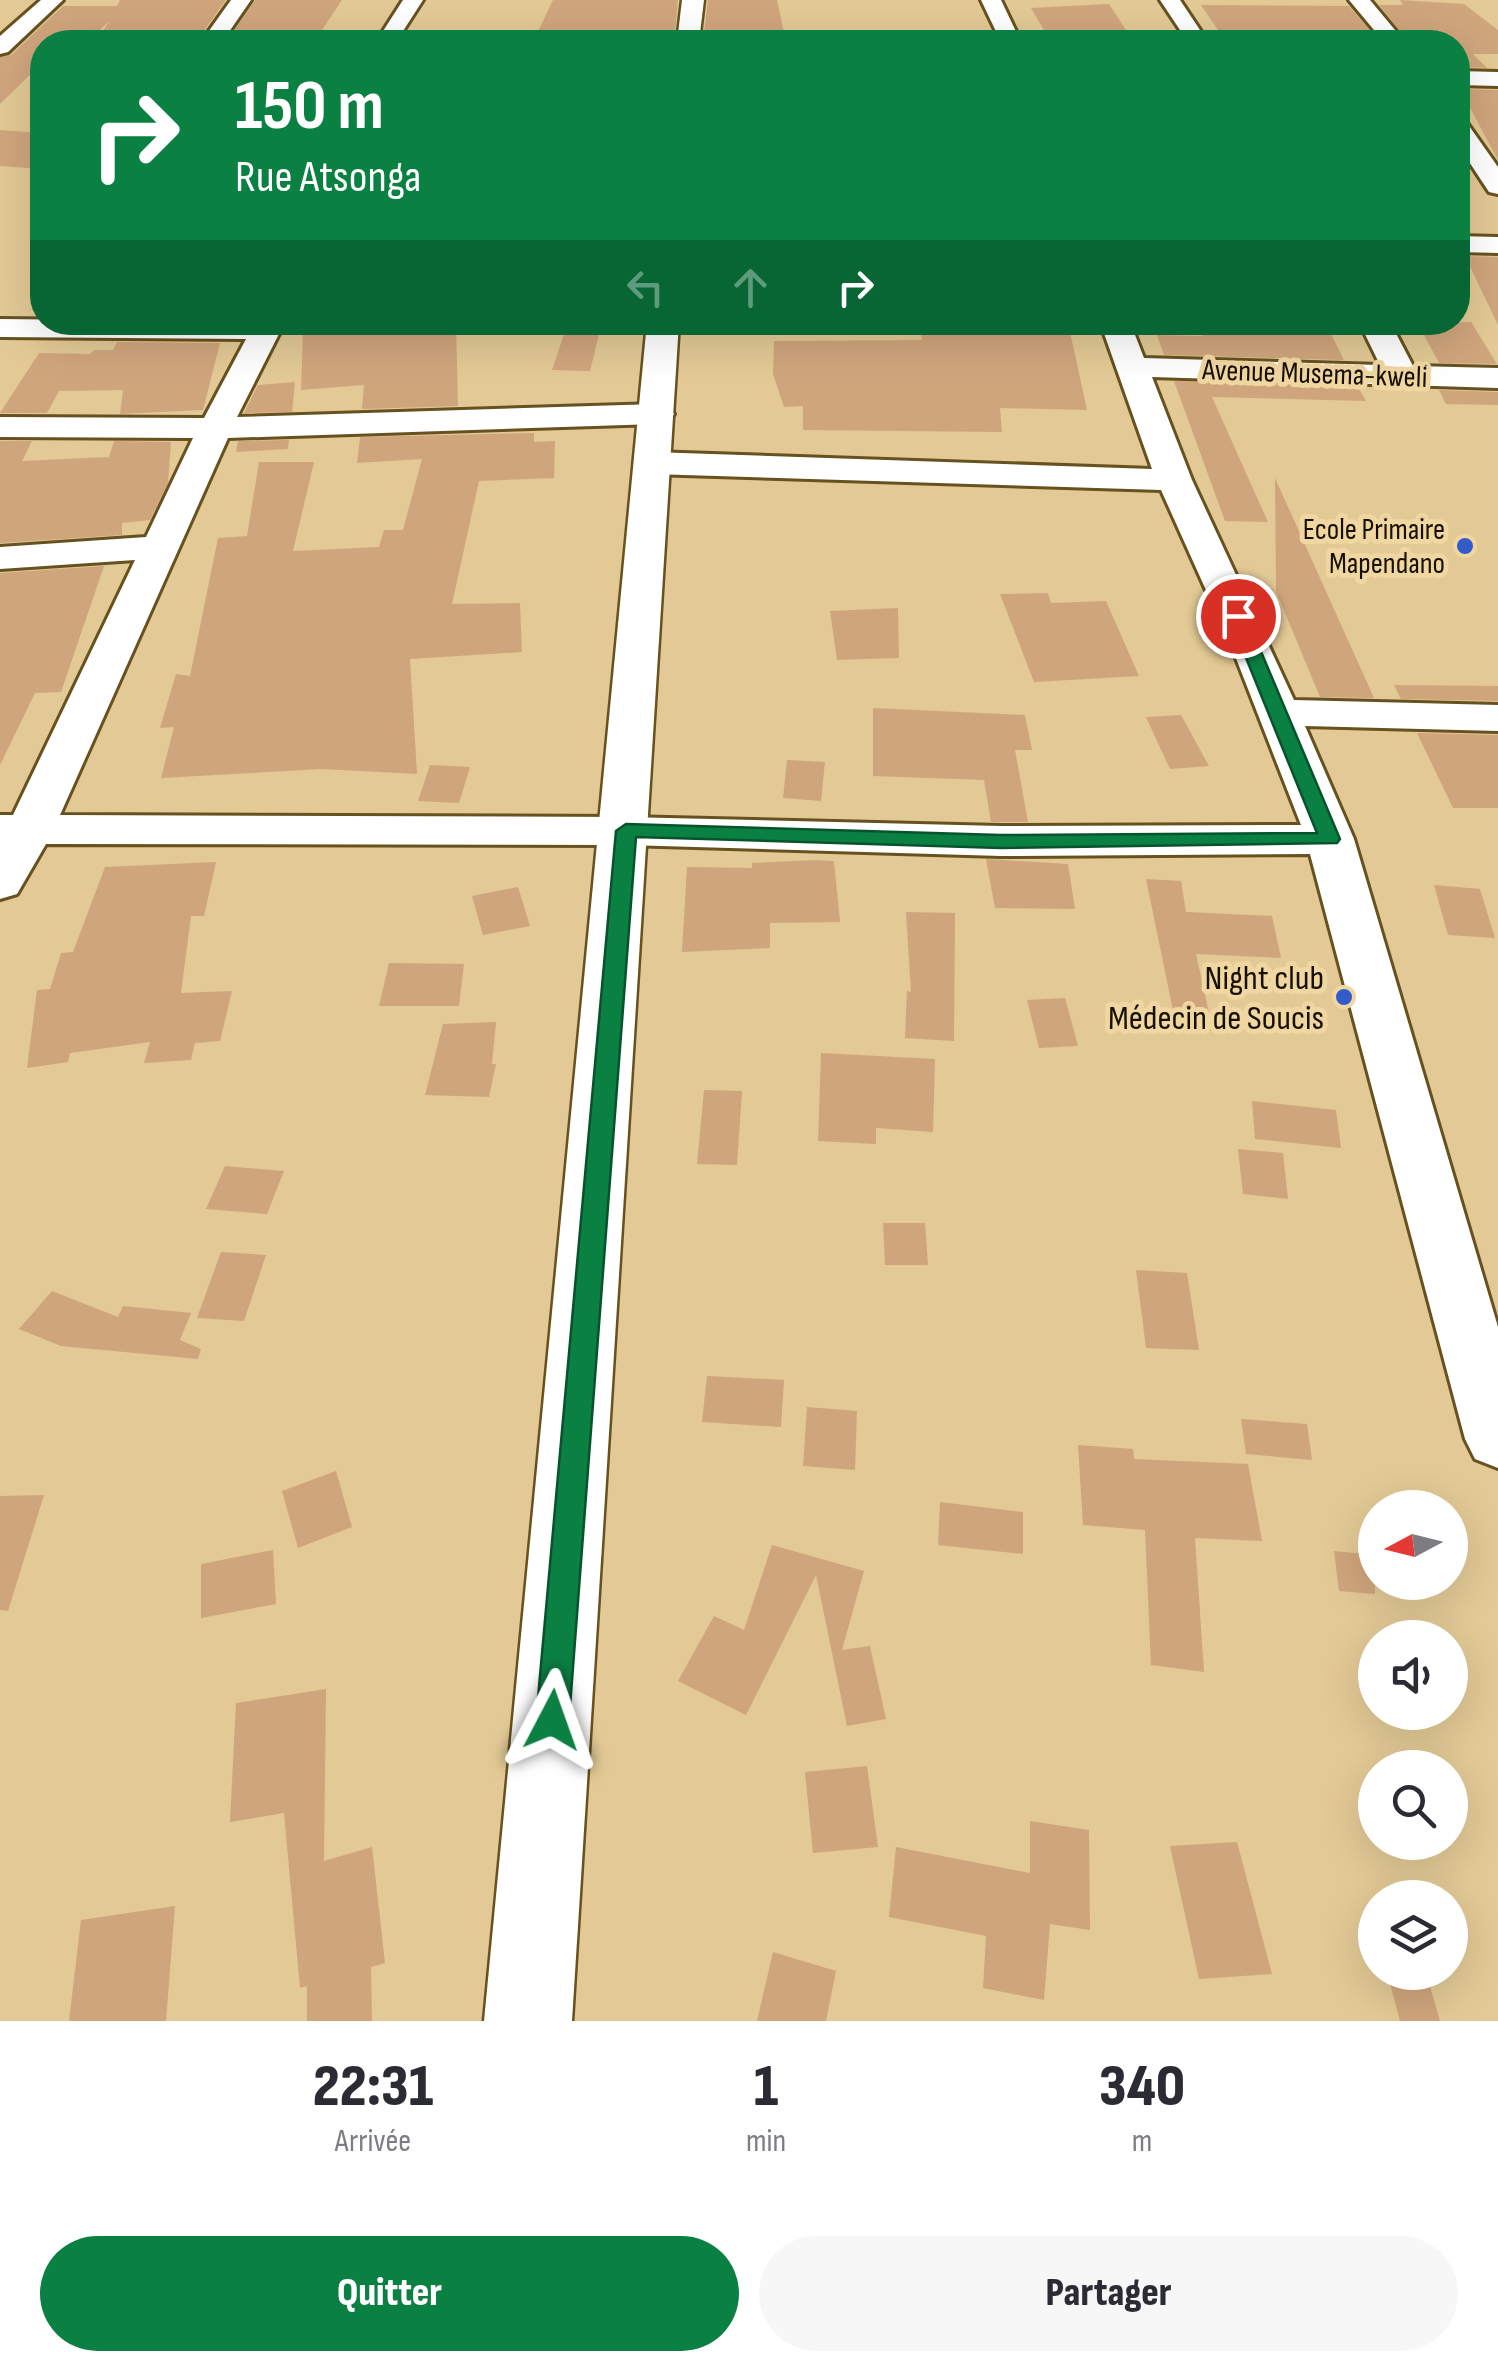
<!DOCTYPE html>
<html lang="fr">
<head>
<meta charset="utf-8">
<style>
	body { margin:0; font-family:"Sofia Sans Condensed",sans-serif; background:#f7f7f7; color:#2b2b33; height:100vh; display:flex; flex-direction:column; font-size:38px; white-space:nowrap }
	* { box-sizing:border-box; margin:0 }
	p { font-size:32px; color:#7c7c81 }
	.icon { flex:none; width:55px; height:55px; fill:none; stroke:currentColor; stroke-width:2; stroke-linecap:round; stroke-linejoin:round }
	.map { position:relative; height:2021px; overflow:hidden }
	.sheet { display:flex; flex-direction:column; background:#fff; flex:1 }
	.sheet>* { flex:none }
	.guide { position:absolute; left:30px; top:30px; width:1440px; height:305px; border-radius:40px; box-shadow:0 10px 40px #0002; background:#0b8043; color:#fff; overflow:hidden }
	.needle { width:65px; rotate:263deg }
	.fabs { position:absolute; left:1358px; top:1490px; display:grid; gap:20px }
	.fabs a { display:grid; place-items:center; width:110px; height:110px; border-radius:50%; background:#fff; box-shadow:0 10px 40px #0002; font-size:50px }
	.pin { position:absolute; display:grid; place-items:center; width:85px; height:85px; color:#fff; margin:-42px; border:5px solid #fff; border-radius:50%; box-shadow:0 2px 10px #0007 }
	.me { position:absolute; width:110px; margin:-55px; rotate:4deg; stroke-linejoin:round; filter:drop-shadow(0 0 8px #0008) }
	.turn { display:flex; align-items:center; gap:35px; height:210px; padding:0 40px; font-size:45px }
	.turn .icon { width:130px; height:130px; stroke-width:2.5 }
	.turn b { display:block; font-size:70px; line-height:85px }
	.lanes { display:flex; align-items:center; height:95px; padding:0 40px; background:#0003; justify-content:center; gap:50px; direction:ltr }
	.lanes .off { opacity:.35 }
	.eta { display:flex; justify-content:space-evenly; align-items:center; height:170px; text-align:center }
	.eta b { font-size:60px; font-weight:800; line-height:70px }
	.button { display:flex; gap:20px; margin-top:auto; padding:20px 40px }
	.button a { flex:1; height:115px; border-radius:60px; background:#0b8043; color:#fff; font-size:40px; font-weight:800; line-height:115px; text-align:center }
	.button a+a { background:#f7f7f7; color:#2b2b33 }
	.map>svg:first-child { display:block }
	.building { fill:#cfa57c }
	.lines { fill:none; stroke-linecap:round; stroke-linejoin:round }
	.minor-casing { stroke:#67511e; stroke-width:6 }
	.major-casing { stroke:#67511e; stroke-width:5 }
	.minor { fill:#fff; fill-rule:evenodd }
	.major { fill:#fff; fill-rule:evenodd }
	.route { fill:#0b8043; stroke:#07532c; stroke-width:2.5 }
	.poi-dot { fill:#325ccc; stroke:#f0d6a1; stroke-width:4 }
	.labels { text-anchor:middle; stroke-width:10; stroke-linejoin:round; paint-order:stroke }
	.far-street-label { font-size:30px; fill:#170f00; stroke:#f0d6a1 }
	.far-poi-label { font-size:30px; fill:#170f00; stroke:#f0d6a1; text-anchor:end }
	.poi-label { font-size:35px; fill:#170f00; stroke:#f0d6a1; text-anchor:end }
</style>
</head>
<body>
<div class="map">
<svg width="1498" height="2021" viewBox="0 0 1498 2021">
	<rect width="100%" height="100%" fill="#e2c995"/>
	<g class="building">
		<path d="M 120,0 L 226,0 L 203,32 L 102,33 L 109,21 L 88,42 L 42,42 L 42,63 L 0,104 L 0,57 L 11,55 L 63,6 L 117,6 Z"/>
		<path d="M 255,0 L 342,0 L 314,42 L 226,42 Z"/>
		<path d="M 553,0 L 678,0 L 674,42 L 533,42 Z"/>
		<path d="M 708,0 L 777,0 L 786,42 L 703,42 Z"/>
		<path d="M 1400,0 L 1464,4 L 1498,30 L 1498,54 L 1473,54 L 1487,68 L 1458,67 L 1458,42 L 1409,42 L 1379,5 L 1403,5 Z"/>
		<path d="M 1109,4 L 1133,41 L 1051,42 L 1031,8 Z"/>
		<path d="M 1201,5 L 1349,6 L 1380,42 L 1226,42 Z"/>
		<path d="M 1458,89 L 1498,90 L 1498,160 L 1469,106 L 1458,95 Z"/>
		<path d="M 0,130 L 42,133 L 42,169 L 0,166 Z"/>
		<path d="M 1465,256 L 1498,257 L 1498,325 Z"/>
		<path d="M 400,322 L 456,322 L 458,406 L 362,409 L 364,385 L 301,390 L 303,333 Z"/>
		<path d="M 568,322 L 602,322 L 590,371 L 552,370 Z"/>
		<path d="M 918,322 L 1069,327 L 1087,410 L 1000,408 L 1002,432 L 803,430 L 803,406 L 784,407 L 773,374 L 774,341 L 922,340 Z"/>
		<path d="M 1287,322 L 1325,322 L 1344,360 L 1164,355 L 1157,335 L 1202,336 L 1200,327 L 1290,330 Z"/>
		<path d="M 1417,322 L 1471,322 L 1497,364 L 1439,363 Z"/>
		<path d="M 117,342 L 220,343 L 203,410 L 120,414 L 123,390 L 59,391 L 47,413 L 0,413 L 39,353 L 90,354 L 94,350 L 113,350 Z"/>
		<path d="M 1174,381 L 1358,387 L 1366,401 L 1212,397 L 1268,522 L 1225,521 Z"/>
		<path d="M 295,382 L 292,412 L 244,413 L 258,385 Z"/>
		<path d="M 1439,390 L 1498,392 L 1498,405 L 1446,404 Z"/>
		<path d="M 534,433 L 534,442 L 555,441 L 554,478 L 479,481 L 452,604 L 520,603 L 522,652 L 410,659 L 417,774 L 322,769 L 161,778 L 174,727 L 160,728 L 176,674 L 190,676 L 218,538 L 247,536 L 259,462 L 314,462 L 293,551 L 379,547 L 384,530 L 403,530 L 422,459 L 357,463 L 360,437 Z"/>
		<path d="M 289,440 L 288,449 L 236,452 L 238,441 Z"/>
		<path d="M 0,441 L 32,441 L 22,461 L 109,457 L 114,441 L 171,442 L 168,483 L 150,520 L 122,523 L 122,535 L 0,543 Z"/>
		<path d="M 1275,478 L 1374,698 L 1320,697 L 1276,591 Z"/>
		<path d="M 104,566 L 61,692 L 35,693 L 0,765 L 0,573 Z"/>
		<path d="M 1048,593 L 1051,603 L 1106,601 L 1139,676 L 1034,682 L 1000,594 Z"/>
		<path d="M 898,608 L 899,658 L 837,660 L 830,611 Z"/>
		<path d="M 1394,685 L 1498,686 L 1498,701 L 1401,699 Z"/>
		<path d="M 873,708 L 1025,715 L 1032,750 L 1015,750 L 1028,822 L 991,822 L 984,780 L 873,776 Z"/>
		<path d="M 1181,715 L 1209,766 L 1170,769 L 1146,717 Z"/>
		<path d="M 1417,733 L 1498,735 L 1498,808 L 1453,808 Z"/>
		<path d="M 787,760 L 825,762 L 821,801 L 783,798 Z"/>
		<path d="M 430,765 L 470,767 L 459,803 L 418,801 Z"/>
		<path d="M 986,859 L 1068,864 L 1075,909 L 995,908 Z"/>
		<path d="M 815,860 L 834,861 L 840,922 L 770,923 L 770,948 L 682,952 L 687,867 L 752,868 L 752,863 Z"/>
		<path d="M 216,862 L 204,916 L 191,916 L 181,993 L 232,991 L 220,1041 L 195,1043 L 191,1060 L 144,1063 L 150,1042 L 70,1053 L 68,1062 L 27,1068 L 37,990 L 50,989 L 61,953 L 73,952 L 105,867 Z"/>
		<path d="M 1146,879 L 1181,881 L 1186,912 L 1272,916 L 1281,958 L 1196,954 L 1213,1031 L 1177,1030 Z"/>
		<path d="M 1434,885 L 1480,889 L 1495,938 L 1448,935 Z"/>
		<path d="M 518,887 L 530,926 L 483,935 L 472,896 Z"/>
		<path d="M 906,912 L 955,913 L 954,1041 L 905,1038 L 907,991 L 911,992 Z"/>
		<path d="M 389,963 L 464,964 L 459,1006 L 379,1006 Z"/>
		<path d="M 1065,998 L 1078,1046 L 1039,1048 L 1027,1000 Z"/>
		<path d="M 496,1022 L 492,1064 L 496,1064 L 489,1097 L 425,1095 L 443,1024 Z"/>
		<path d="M 821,1053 L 935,1059 L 933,1132 L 876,1128 L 876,1144 L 818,1141 Z"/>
		<path d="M 704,1090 L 742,1091 L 737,1165 L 697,1164 Z"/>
		<path d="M 1252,1101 L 1336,1110 L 1341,1148 L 1255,1139 Z"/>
		<path d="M 1238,1149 L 1283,1153 L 1288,1199 L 1243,1194 Z"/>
		<path d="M 225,1166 L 284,1171 L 267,1214 L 206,1209 Z"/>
		<path d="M 883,1223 L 925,1223 L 928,1265 L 885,1265 Z"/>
		<path d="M 221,1252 L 266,1255 L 244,1321 L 197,1318 Z"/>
		<path d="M 1136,1270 L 1187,1273 L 1199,1350 L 1146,1348 Z"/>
		<path d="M 52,1291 L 118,1317 L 123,1306 L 191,1313 L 180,1340 L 201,1349 L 198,1359 L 61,1346 L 19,1329 Z"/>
		<path d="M 707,1376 L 784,1380 L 781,1427 L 702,1422 Z"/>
		<path d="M 807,1407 L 857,1411 L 855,1470 L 803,1466 Z"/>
		<path d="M 1241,1419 L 1307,1424 L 1312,1460 L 1246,1454 Z"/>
		<path d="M 1078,1445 L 1133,1449 L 1134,1459 L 1248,1464 L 1262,1541 L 1195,1538 L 1204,1672 L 1151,1665 L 1145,1530 L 1083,1525 Z"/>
		<path d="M 336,1471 L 352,1527 L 298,1548 L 282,1491 Z"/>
		<path d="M 44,1495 L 8,1611 L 0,1610 L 0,1496 Z"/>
		<path d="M 940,1502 L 1023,1512 L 1023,1554 L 938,1545 Z"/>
		<path d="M 772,1545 L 864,1571 L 842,1650 L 870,1646 L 886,1719 L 847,1726 L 816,1575 L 746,1715 L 678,1681 L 714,1616 L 744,1630 Z"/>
		<path d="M 273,1550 L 276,1604 L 201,1618 L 201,1564 Z"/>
		<path d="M 1334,1551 L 1375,1555 L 1375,1594 L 1339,1591 Z"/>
		<path d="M 326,1689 L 324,1861 L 372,1847 L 385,1963 L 371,1967 L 372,2021 L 307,2021 L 307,1986 L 300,1988 L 284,1813 L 230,1822 L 236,1703 Z"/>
		<path d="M 867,1766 L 878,1847 L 813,1853 L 805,1772 Z"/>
		<path d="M 1030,1821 L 1089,1830 L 1090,1930 L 1050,1924 L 1044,2000 L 983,1988 L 986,1936 L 889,1917 L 896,1847 L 1030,1873 Z"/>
		<path d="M 1237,1842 L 1272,1974 L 1199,1979 L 1170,1846 Z"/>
		<path d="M 175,1906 L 166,2021 L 69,2021 L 81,1920 Z"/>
		<path d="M 773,1952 L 836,1971 L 826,2021 L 757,2021 Z"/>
		<path d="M 1387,1972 L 1426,1972 L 1440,2021 L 1400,2021 Z"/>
	</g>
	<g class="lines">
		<defs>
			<g id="minor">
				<path d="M 41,0 L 63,0 L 8,52 L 0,54 L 0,36 Z"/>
				<path d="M 231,0 L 251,0 L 222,42 L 201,42 Z"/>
				<path d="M 403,0 L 423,0 L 396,42 L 376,42 Z"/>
				<path d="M 981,0 L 1001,0 L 1021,42 L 1001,42 Z"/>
				<path d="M 1160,0 L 1180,0 L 1208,42 L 1188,42 Z"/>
				<path d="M 1349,0 L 1370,0 L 1405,42 L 1384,42 Z"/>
				<path d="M 1458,71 L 1498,72 L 1498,86 L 1458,85 Z"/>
				<path d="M 1458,121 L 1467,123 L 1498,167 L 1498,194 L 1489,192 L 1458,145 Z"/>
				<path d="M 1458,236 L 1498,237 L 1498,253 L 1458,252 Z"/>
				<path d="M 0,319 L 285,322 L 237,417 L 657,404 L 669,407 L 674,414 L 669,421 L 657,424 L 228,438 L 60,815 L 626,817 L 1001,826 L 1301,825 L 1232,648 L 1161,490 L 652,474 L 640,470 L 634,463 L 640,456 L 652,452 L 1152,469 L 1100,322 L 1130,322 L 1144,358 L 1380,365 L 1359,322 L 1390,322 L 1413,366 L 1498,368 L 1498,388 L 1152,377 L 1192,480 L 1294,700 L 1498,705 L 1498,731 L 1305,726 L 1354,839 L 1498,1327 L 1498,1468 L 1475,1459 L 1465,1439 L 1310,854 L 1001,856 L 626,845 L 46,844 L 17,894 L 0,899 L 0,815 L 13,815 L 135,560 L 0,569 L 0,547 L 146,537 L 193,438 L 0,437 L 0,417 L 204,418 L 246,339 L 0,337 Z"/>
			</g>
			<g id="major">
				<path d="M 682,0 L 704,0 L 699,42 L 677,42 Z"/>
				<path d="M 647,322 L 679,322 L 572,2021 L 484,2021 Z"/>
			</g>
		</defs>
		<use href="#minor" class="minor-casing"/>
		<use href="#major" class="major-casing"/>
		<use href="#minor" class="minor"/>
		<use href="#major" class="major"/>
	</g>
	<path class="route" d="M 1238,611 L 1246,616 L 1340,839 L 1337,843 L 1001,848 L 636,837 L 569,1720 L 564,1731 L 552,1736 L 541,1731 L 536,1720 L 616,831 L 626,824 L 1001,835 L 1317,833 L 1229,616 Z"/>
	<g class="poi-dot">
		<circle cx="1465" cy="546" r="10"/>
		<circle cx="1344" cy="997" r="10"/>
	</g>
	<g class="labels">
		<g class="far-street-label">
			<text transform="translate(1315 373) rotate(2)" y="10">Avenue Musema-kweli</text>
		</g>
		<g class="far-poi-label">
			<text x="1445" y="539">Ecole Primaire<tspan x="1445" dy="34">Mapendano</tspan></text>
		</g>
		<g class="poi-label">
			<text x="1324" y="989">Night club<tspan x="1324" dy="40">Médecin de Soucis</tspan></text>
		</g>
	</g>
</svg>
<div class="fabs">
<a><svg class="needle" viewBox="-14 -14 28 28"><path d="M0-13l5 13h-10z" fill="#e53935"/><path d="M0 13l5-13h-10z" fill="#7c7c81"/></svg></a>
<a><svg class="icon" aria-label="sound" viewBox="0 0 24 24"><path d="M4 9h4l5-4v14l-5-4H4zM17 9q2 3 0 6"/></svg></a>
<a><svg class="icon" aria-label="search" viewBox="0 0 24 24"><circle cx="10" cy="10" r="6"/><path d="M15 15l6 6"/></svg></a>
<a><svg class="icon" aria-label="layers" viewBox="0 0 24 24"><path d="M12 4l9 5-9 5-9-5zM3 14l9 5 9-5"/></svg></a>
</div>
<div class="pin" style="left:1238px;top:616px;background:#d93025"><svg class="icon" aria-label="arrive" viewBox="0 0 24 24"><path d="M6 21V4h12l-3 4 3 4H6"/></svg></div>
<svg class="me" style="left:552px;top:1720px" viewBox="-20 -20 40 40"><path d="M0-17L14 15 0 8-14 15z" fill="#0b8043" stroke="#fff" stroke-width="4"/></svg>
<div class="guide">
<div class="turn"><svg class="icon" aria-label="right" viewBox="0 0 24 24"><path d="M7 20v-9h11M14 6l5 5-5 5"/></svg><div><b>150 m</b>Rue Atsonga</div></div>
<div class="lanes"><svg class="icon off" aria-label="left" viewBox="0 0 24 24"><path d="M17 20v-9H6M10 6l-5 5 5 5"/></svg><svg class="icon off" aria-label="ahead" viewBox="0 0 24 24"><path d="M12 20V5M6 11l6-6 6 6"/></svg><svg class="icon" aria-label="right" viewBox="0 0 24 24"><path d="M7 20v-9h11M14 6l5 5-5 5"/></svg></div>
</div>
</div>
<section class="sheet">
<div class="eta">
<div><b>22:31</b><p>Arrivée</p></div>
<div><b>1</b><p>min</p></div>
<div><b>340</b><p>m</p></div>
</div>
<div class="button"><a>Quitter</a><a>Partager</a></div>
</section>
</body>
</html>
